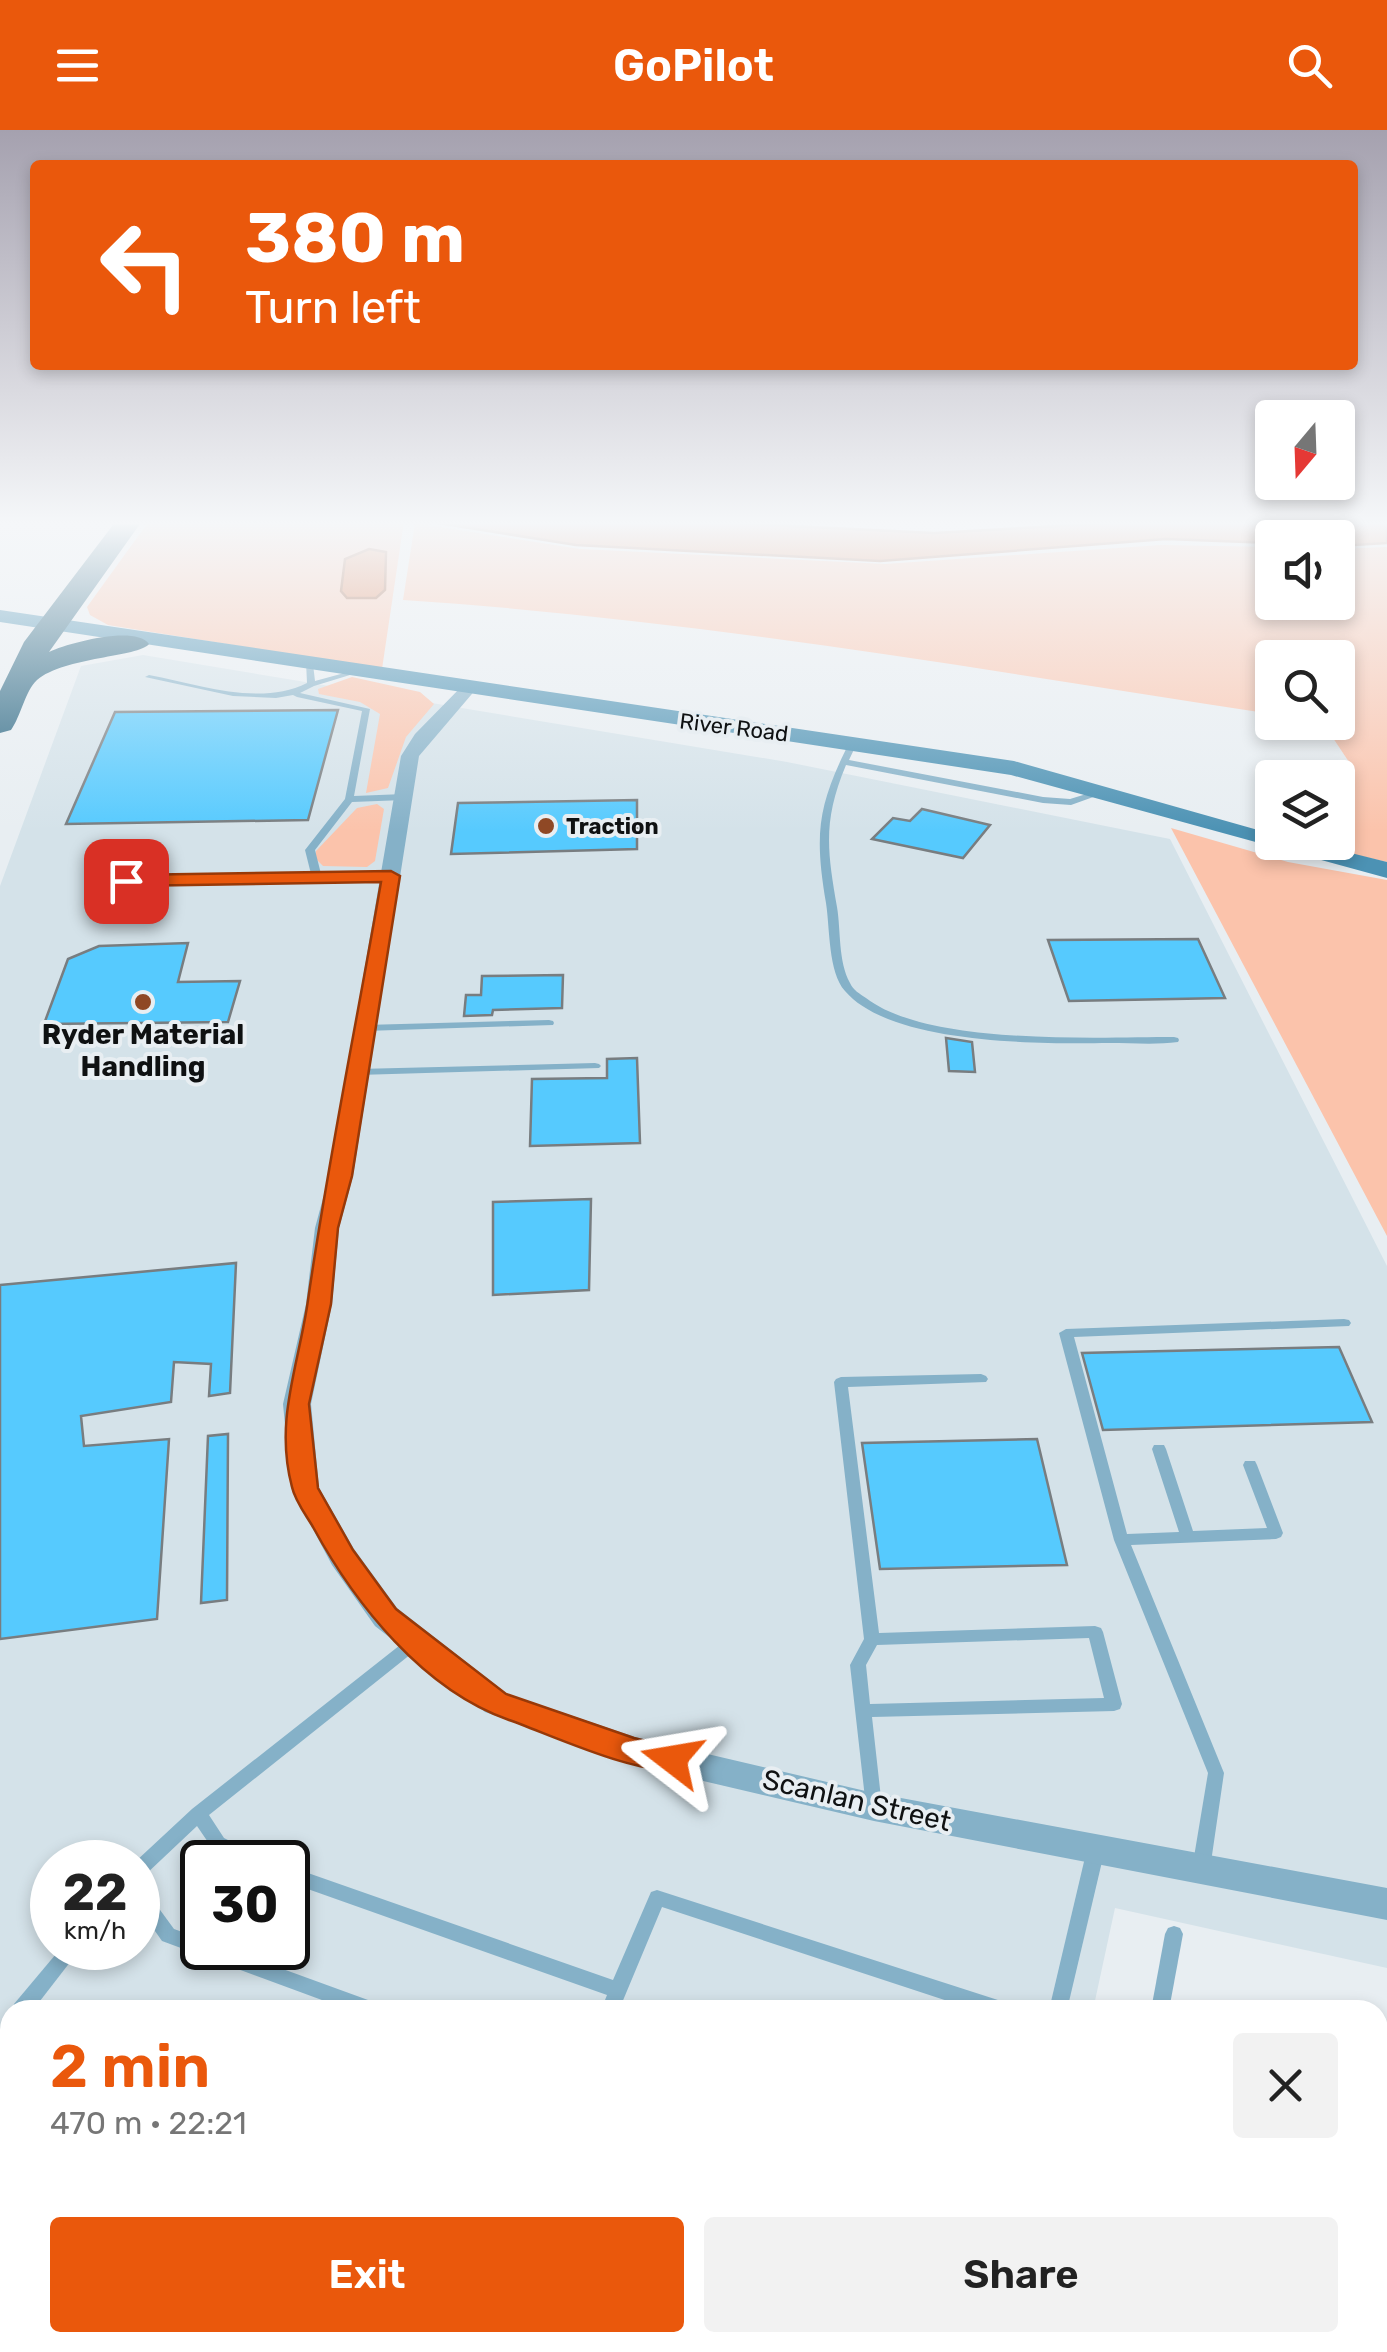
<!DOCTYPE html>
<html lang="en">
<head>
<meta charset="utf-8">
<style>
	body { margin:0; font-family:Rubik,sans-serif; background:#f2f2f2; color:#222; height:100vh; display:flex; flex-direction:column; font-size:38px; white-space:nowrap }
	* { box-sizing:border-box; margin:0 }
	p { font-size:32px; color:#767676 }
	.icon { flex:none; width:55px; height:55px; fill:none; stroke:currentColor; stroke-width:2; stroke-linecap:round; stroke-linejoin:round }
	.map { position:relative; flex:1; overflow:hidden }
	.sheet { position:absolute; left:0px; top:1870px; width:1388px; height:352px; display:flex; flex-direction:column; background:#fff; border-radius:30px 30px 0 0; box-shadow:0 5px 15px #0003 }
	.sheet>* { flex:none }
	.guide { position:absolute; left:30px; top:30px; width:1328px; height:210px; border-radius:10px; box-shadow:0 5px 15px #0003; background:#ea580c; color:#fff; overflow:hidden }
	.needle { width:65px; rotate:199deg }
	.buttons { position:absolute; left:1255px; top:270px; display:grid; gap:20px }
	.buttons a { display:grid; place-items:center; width:100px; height:100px; border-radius:10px; background:#fff; box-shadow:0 5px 15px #0003; font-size:50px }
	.speed { position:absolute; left:30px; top:1710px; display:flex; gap:20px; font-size:50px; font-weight:700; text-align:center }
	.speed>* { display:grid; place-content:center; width:130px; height:130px; border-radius:50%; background:#fff; box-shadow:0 5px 15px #0003; line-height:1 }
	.speed small { font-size:25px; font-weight:400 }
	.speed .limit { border:5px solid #111; border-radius:15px; background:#fff; color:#111 }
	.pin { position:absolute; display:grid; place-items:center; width:85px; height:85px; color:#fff; margin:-42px; border-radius:20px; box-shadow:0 5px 15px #0006 }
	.me { position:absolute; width:110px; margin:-55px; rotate:284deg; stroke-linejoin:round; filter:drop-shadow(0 0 8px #0008) }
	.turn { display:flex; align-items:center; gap:35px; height:210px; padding:0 50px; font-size:45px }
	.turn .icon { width:130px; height:130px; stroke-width:2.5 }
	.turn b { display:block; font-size:70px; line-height:85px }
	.round { display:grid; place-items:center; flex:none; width:105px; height:105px; border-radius:10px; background:#f2f2f2 }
	.head { display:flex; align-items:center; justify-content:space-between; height:170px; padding:0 50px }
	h1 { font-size:60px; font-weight:600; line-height:75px; color:#ea580c }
	.action { display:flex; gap:20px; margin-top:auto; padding:20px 50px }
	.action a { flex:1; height:115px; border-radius:10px; background:#ea580c; color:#fff; font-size:40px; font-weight:600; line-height:115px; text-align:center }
	.action a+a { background:#f2f2f2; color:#222 }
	header { display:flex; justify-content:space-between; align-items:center; height:130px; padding:0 50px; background:#ea580c; color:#fff; font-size:45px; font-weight:600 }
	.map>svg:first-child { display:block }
	.built { fill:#d4e2e9; fill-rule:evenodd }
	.green { fill:#fbc3ab }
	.water { fill:#e08459; stroke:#a16244; stroke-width:2.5 }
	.building { fill:#56cafe; stroke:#787d80; stroke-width:2.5 }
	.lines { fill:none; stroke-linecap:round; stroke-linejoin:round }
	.lane { fill:#85b1c8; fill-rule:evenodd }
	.street { fill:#85b1c8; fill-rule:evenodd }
	.secondary { fill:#4c92b4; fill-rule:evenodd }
	.highway { fill:#286581; fill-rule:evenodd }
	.route { fill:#ea580c; stroke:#983908; stroke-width:2.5 }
	.poi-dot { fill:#8f4825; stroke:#e8eef2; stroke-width:4 }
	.labels { text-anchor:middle; stroke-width:8; stroke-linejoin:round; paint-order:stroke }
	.far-street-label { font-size:22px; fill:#0f1112; stroke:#e8eef2 }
	.far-poi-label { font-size:22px; font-weight:bold; fill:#0f1112; stroke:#e8eef2; text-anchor:start }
	.poi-label { font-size:28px; font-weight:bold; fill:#0f1112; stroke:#e8eef2 }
	.street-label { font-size:28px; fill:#0f1112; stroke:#e8eef2 }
</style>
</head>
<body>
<header><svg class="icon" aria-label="menu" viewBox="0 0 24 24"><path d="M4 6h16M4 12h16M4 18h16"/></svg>GoPilot<svg class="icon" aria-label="search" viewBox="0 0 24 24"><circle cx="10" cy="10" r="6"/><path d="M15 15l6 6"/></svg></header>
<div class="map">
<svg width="1387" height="2222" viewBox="0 0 1387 2222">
	<rect width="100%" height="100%" fill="#e8eef2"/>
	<path class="built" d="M 143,525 L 787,632 L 1170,709 L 1387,1136 L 1387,1838 L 1115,1778 L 1093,1880 L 10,1880 L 10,2212 L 1023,2213 L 1021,2222 L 0,2222 L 0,756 L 81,536 ZM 52,1732 L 138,1732 L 138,1818 L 52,1818 ZM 202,1732 L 288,1732 L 288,1818 L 202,1818 Z"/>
	<g class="green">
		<path d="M 149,391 L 404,391 L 382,539 L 108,495 L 90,485 L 87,477 Z"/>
		<path d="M 415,393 L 580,419 L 885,434 L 1161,415 L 1272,417 L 1272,472 L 1338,472 L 1338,419 L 1387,417 L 1387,732 L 1302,713 L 1338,712 L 1338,648 L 1353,638 L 1323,593 L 1338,592 L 1338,528 L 1272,528 L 1272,584 C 984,540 694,489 403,470 Z"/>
		<path d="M 352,547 L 420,562 L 434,574 L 406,607 L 388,658 L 366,663 L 380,584 L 360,572 L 319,564 L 318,559 Z"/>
		<path d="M 377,674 L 384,679 L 375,731 L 367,737 L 323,736 L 315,728 L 316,721 L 357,678 Z"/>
		<path d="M 1171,698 L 1288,732 L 1387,750 L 1387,1106 Z"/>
	</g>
	<g class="water">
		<path d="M 426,391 L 692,391 L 934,403 L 1146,391 L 1387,391 L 1387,413 L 1338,416 L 1338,408 L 1272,408 L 1272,413 L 1166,409 L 880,431 L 576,415 Z"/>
		<path d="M 369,419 L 386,422 L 385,460 L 376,468 L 347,468 L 341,461 L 345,429 Z"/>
	</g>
	<g class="building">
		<path d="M 338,580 L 308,690 L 66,694 L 115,582 Z"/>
		<path d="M 637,670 L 637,719 L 451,724 L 458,673 Z"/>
		<path d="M 922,679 L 990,695 L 963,728 L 872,709 L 893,688 L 910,691 Z"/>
		<path d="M 1198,809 L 1225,868 L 1069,871 L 1048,810 Z"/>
		<path d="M 188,813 L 178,852 L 240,851 L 228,892 L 44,894 L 68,829 L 99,816 Z"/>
		<path d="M 563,845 L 562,878 L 493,880 L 492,885 L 464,886 L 466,865 L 481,865 L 482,846 Z"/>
		<path d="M 946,908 L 972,912 L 975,942 L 949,941 Z"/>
		<path d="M 637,928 L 640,1013 L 530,1016 L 532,949 L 607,948 L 607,929 Z"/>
		<path d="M 591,1069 L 589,1160 L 493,1165 L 493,1072 Z"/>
		<path d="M 236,1133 L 230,1263 L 209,1266 L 211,1234 L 174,1232 L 171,1272 L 81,1286 L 84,1316 L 169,1309 L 157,1489 L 0,1509 L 0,1155 Z"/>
		<path d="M 1339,1217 L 1372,1292 L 1103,1300 L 1082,1223 Z"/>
		<path d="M 228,1304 L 227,1470 L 201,1473 L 208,1306 Z"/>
		<path d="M 1037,1309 L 1067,1435 L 880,1439 L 862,1313 Z"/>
	</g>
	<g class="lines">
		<g class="lane">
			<path d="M 306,532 L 313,534 L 315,551 L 359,539 L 363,541 L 314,556 L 300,563 L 370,579 L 354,666 L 404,664 L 409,667 L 404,670 L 352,672 L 315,720 L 321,744 L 391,744 L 396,747 L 394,749 L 85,753 L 85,749 L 88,748 L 311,744 L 305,720 L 345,669 L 362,581 L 297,567 L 293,565 L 276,568 L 233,566 L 145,547 L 149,545 C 199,554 259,577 307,553 Z"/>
			<path d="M 854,608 L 858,611 L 849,630 L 1043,667 L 1070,669 L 1106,658 L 1110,661 L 1071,675 L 1043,673 L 846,635 C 823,690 827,720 837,777 C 841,801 838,831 850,853 C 853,860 860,864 866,868 C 928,916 1096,907 1174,907 L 1178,908 L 1179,910 L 1178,912 C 1156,915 1132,913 1109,913 C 1042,914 891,915 845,861 C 828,842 830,798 826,773 C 814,702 818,675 850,611 Z"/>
			<path d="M 549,890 L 553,891 L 554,893 L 553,895 L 365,901 L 360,898 L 365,895 Z"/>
			<path d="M 595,933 L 599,934 L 601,936 L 599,938 L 358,945 L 352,942 L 358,939 Z"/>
			<path d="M 1344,1189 L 1349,1190 L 1351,1193 L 1349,1196 L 1074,1207 L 1127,1404 L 1179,1402 L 1152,1319 L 1154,1315 L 1164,1315 L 1166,1319 L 1193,1401 L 1267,1398 L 1243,1335 L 1245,1331 L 1255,1331 L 1257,1335 L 1283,1403 L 1281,1407 L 1276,1409 L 1131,1415 L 1224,1643 L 1210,1739 L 1207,1744 L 1201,1747 L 1195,1744 L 1192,1739 L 1208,1643 L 1114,1410 L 1059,1203 L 1066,1199 Z"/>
			<path d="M 981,1244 L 986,1246 L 988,1249 L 986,1252 L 848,1257 L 879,1503 L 1095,1496 L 1101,1498 L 1103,1502 L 1122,1574 L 1120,1579 L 1114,1581 L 872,1587 L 882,1677 L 880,1682 L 874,1684 L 868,1682 L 866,1677 L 850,1535 L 864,1509 L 834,1252 L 836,1249 L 841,1247 ZM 1089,1508 L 1104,1568 L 870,1574 L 866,1535 L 877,1515 Z"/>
			<path d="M 415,1506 L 421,1508 L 423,1512 L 421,1516 L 209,1685 L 224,1708 L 261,1727 L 263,1732 L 239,1732 L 212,1718 L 197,1696 L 144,1746 L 138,1748 L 138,1732 L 135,1732 L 192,1679 L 409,1508 Z"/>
			<path d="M 1096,1711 L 1102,1714 L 1105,1719 L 1067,1880 L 1049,1880 L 1087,1719 L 1090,1714 Z"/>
			<path d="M 288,1736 L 613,1850 L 651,1762 L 657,1760 L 1001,1871 L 1008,1874 L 1010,1880 L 975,1880 L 662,1777 L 619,1880 L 601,1880 L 607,1865 L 288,1752 Z"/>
			<path d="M 138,1756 L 144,1758 L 174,1799 L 202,1809 L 202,1818 L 225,1818 L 379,1874 L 381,1880 L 349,1880 L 162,1811 L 138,1777 Z"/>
			<path d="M 1174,1796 L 1180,1798 L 1183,1804 L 1169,1880 L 1151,1880 L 1165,1804 L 1168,1798 Z"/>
			<path d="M 61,1818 L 81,1818 L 33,1880 L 12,1880 L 14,1874 Z"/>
			<path d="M 10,1884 C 10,1897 14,1911 0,1917 C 0,1904 0,1890 10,1884 Z"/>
		</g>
		<path class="street" d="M 463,555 L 477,558 L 419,626 L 353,1046 L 339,1098 L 332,1174 L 311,1274 L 319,1358 L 354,1419 L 397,1478 L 507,1564 L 635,1607 L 874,1663 L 1387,1758 L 1387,1790 L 874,1691 L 635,1635 L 485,1582 L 375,1496 L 332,1435 L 291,1358 L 283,1274 L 306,1174 L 315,1098 L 329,1046 L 401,626 L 415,604 Z"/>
		<path class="secondary" d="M 0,480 L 1014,631 L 1272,704 L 1272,712 L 1307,712 L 1387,732 L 1387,748 L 1011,645 L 0,492 Z"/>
		<path class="highway" d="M 116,391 L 142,391 L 49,522 C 69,513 135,495 149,514 C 139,527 64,527 37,550 C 25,561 21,586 11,600 L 0,603 L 0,561 L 24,512 Z"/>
	</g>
	<linearGradient id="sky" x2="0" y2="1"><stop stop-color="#a5a1af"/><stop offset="0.56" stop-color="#f5f7f9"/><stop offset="1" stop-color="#f5f7f9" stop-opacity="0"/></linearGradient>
	<rect width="1387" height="702" fill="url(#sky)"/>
	<path class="route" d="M 391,741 L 400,746 L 352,1046 L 338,1098 L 331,1174 L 309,1274 L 318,1358 L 353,1420 L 396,1479 L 506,1564 L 634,1608 L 682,1620 L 687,1629 L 682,1638 C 647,1650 547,1603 509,1590 C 423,1560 355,1474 313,1397 C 306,1385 295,1371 292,1357 C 274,1290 299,1235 308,1170 C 328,1031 357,891 381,752 L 126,756 L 117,751 L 126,745 Z"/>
	<g class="poi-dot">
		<circle cx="546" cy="696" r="10"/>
		<circle cx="143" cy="872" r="10"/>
	</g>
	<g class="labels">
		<g class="far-street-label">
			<text transform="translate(734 597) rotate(7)" y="8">River Road</text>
		</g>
		<g class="far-poi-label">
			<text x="566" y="704">Traction</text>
		</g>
		<g class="poi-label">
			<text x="143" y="914">Ryder Material<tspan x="143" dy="32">Handling</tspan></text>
		</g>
		<g class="street-label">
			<text transform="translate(857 1670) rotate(13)" y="10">Scanlan Street</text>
		</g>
	</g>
</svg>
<div class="buttons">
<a><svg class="needle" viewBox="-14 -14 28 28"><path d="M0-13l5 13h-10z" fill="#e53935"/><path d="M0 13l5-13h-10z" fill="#767676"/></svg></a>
<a><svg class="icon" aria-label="sound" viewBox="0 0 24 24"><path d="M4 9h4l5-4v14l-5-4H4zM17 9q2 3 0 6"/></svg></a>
<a><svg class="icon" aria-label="search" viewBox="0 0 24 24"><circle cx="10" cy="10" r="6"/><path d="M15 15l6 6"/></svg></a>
<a><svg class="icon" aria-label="layers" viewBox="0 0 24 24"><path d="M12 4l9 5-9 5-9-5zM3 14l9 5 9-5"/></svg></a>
</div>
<div class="speed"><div>22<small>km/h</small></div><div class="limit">30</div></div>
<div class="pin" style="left:126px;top:751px;background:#d93025"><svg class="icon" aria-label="arrive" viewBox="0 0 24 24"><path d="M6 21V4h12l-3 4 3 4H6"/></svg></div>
<svg class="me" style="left:672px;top:1629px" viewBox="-20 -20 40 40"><path d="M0-17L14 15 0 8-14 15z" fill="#ea580c" stroke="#fff" stroke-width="4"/></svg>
<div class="guide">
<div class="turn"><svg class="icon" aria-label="left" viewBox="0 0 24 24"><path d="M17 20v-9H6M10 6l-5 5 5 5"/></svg><div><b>380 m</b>Turn left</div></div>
</div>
<section class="sheet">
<div class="head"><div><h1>2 min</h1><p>470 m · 22:21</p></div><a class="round"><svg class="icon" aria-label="close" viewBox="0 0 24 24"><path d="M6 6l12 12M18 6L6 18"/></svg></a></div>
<div class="action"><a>Exit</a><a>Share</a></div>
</section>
</div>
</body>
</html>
